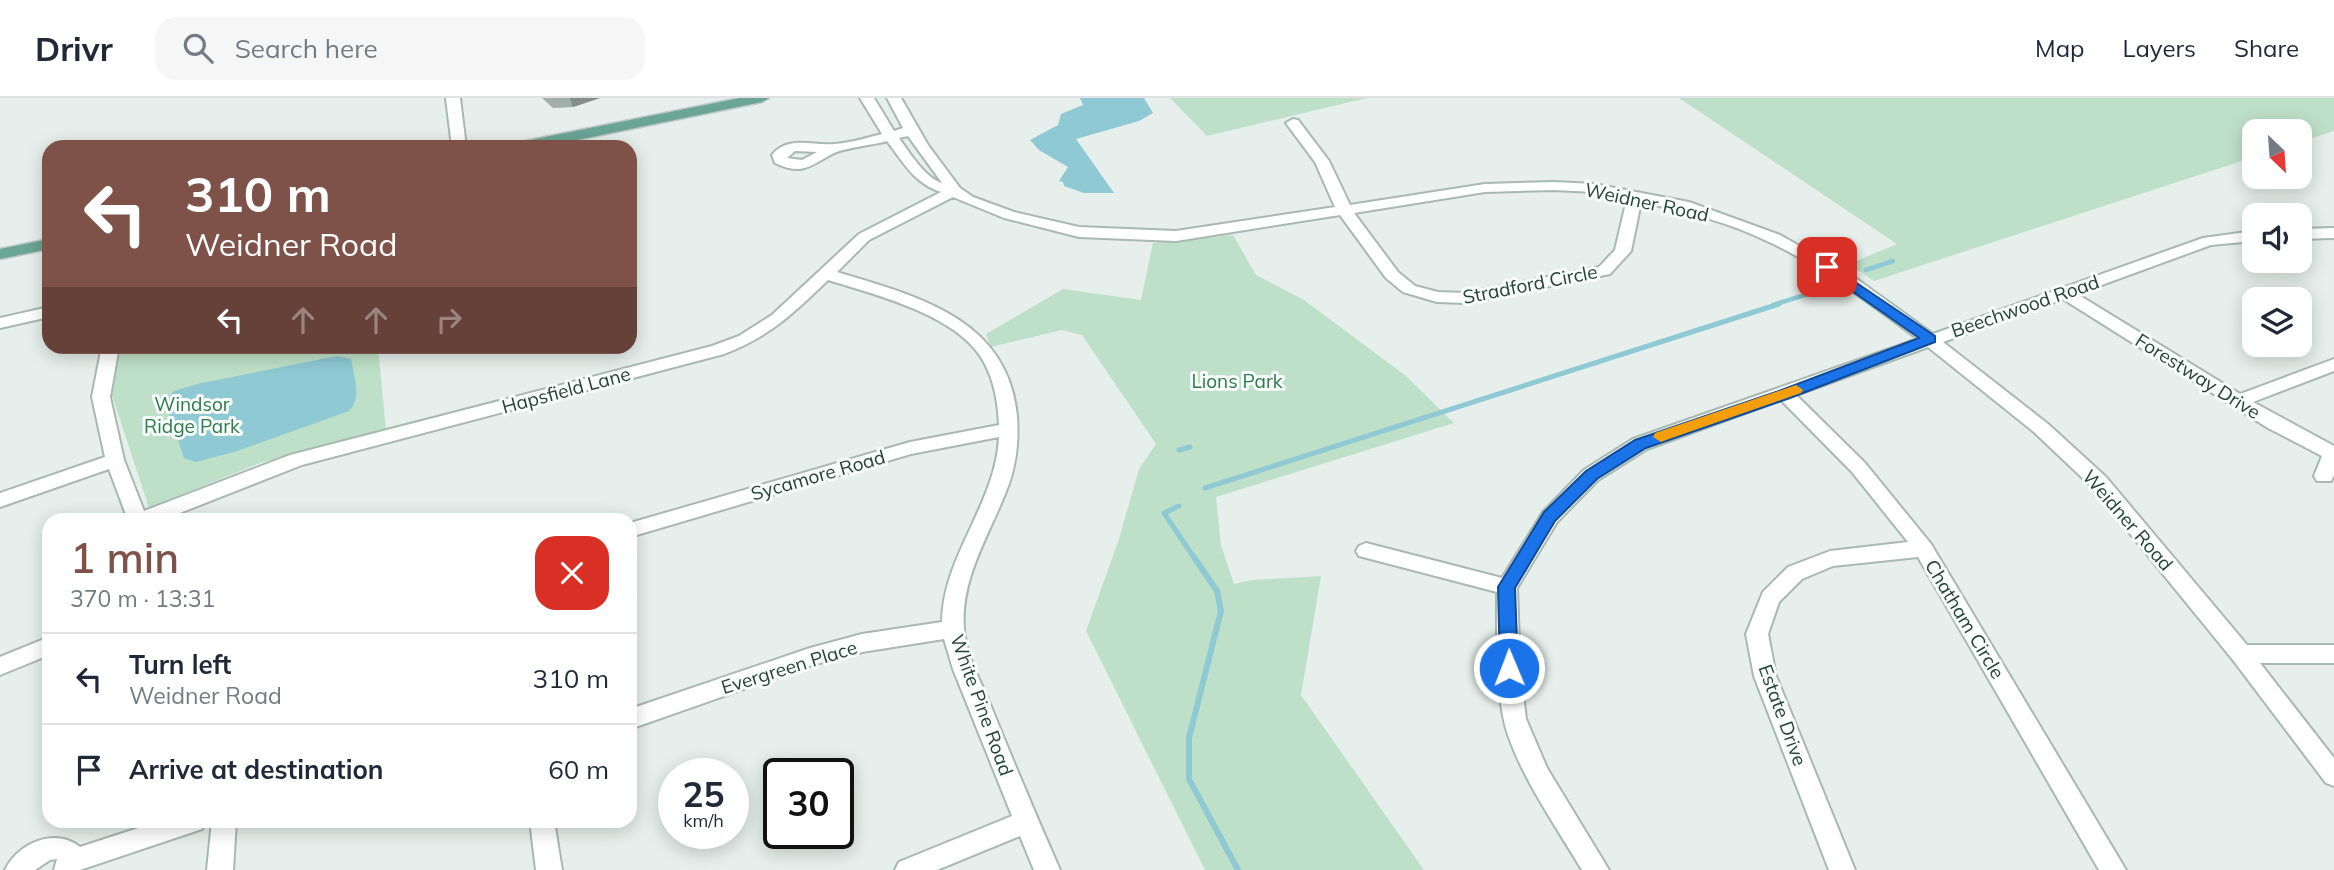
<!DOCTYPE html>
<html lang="en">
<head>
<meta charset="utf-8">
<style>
	body { margin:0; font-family:Mulish,sans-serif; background:#f6f6f7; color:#1f2937; height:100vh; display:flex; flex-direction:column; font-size:26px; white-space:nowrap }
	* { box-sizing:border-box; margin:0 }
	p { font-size:23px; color:#747a83 }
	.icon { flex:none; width:38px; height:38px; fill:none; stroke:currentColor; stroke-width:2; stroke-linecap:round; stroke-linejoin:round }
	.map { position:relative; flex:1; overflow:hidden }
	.side { position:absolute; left:42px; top:415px; width:595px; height:315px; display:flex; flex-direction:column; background:#fff; border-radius:21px; box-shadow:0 4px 18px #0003 }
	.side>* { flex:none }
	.top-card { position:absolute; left:42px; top:42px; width:595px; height:214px; border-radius:21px; box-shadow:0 4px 18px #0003; background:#7f5249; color:#fff; overflow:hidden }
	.needle { width:46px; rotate:155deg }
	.fabs { position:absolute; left:2242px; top:21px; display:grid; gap:14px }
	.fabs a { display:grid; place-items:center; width:70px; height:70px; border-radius:14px; background:#fff; box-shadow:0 4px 18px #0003; font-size:35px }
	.speed { position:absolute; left:658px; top:660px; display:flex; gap:14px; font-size:35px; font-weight:700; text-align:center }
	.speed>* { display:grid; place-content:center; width:91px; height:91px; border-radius:50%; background:#fff; box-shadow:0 4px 18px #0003; line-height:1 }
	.speed small { font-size:18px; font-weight:400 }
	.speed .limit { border:4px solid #111; border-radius:10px; background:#fff; color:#111 }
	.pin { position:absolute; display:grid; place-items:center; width:60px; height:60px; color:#fff; margin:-30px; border-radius:14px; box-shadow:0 4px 10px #0006 }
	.me { position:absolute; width:77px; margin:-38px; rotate:359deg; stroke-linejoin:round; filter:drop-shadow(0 0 5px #0008) }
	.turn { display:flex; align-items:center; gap:24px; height:147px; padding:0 28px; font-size:32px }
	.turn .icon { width:91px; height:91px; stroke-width:2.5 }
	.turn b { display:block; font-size:49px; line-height:60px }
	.lanes { display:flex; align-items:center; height:66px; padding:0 28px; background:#0003; justify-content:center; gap:35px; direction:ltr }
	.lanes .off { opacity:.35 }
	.round { display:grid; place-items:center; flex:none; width:74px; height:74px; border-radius:21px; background:#f6f6f7 }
	.summary { display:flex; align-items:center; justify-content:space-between; height:119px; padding:0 28px }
	h1 { font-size:42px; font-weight:600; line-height:52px; color:#7f5249 }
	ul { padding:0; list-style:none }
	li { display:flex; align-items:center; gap:21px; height:91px; padding:0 28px; border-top:2px solid #e0e1e3 }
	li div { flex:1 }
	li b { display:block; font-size:26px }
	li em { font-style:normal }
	header { display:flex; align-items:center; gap:42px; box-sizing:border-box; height:98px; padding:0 35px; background:#fff; border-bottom:2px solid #e0e1e3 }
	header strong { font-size:33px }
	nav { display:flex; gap:38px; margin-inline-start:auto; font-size:24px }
	.search { width:490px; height:63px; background:#f6f6f7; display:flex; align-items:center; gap:18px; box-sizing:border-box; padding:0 24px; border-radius:21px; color:#747a83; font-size:26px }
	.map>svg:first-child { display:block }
	.green { fill:#bfe0c8 }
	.water { fill:#8ec9d4 }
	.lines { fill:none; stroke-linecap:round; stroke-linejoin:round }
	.stream-far2 { stroke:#8ec9d4; stroke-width:4.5 }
	.stream-far1 { stroke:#8ec9d4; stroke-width:5 }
	.stream { stroke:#8ec9d4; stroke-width:6 }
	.minor-casing { stroke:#a8b8b2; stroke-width:4 }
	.major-casing { stroke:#c2cac8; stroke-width:3 }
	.minor { fill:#fff; fill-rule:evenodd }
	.major { fill:#6aa596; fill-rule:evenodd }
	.wall { fill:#a1aea9 }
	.shaded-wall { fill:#838d89 }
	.route { fill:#1a73e8; stroke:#114b97; stroke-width:2 }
	.slow { fill:#f59e0b }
	.labels { text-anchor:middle; stroke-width:6; stroke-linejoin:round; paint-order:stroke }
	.street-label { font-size:19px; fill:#24423a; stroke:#f7fbf9 }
	.park-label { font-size:19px; fill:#2d7a4b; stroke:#f7fbf9 }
</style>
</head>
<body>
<header>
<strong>Drivr</strong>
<div class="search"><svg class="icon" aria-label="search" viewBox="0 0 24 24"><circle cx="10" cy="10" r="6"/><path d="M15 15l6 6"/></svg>Search here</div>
<nav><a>Map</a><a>Layers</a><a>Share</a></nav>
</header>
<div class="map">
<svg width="2334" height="772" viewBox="0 0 2334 772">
	<rect width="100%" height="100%" fill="#e6efeb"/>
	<g class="green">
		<path d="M 1170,0 L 1367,0 L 1207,38 Z"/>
		<path d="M 1679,0 L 2334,0 L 2334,33 L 2300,44 L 2300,33 L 2254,33 L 2254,59 L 1874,183 L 1849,166 L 1897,146 Z"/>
		<path d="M 1233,137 L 1256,177 L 1304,202 L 1406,278 L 1454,325 L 1216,399 L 1221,447 L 1234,486 L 1252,482 L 1321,478 L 1301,597 L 1424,772 L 1205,772 L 1086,533 L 1119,441 L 1139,371 L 1156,346 L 1082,237 L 1062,232 L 991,249 L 986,236 L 1063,191 L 1141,202 L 1153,145 Z"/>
		<path d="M 120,249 L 378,249 L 386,332 L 260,365 L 149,410 L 112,297 Z"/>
	</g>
	<g class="water">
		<path d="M 1080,0 L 1144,0 L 1153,15 L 1139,23 L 1076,41 L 1114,95 L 1084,95 L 1064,88 L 1063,84 L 1059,83 L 1068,69 L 1039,52 L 1030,42 L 1058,27 L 1061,16 L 1083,7 Z"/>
		<path d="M 337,258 L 351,261 C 354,277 362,301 349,313 L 237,353 L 196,364 L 184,360 L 168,313 L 169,298 L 174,293 L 197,286 Z"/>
	</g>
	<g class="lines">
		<g class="stream-far2">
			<path d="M 1866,172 L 1893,163"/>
			<path d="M 1773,207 L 1827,190"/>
		</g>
		<g class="stream-far1">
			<path d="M 1179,352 L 1190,349"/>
			<path d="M 1205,390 L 1779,206"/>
			<path d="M 1179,408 L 1164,415 L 1195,461"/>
		</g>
		<path class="stream" d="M 1194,459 L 1217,493 L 1221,513 L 1189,640 L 1189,681 L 1238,772"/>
		<defs>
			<g id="minor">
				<path d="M 446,0 L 460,0 L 466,49 L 452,49 Z"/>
				<path d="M 860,0 L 874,0 L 894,33 L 903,30 L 887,0 L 901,0 L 928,47 L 960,90 L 973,99 L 1014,114 L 1079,129 L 1176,133 L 1335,109 L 1315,64 L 1286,25 L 1293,21 L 1298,22 L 1329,63 L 1350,107 L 1485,86 L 1554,84 L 1594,86 L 1689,104 L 1780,137 L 1854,179 L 1933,236 L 2203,140 L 2254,133 L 2254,143 L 2211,147 L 2077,196 L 2240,296 L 2334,261 L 2334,273 L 2253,304 L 2334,348 L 2334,377 L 2331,383 L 2317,383 L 2314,378 L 2322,358 L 2268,330 L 2063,201 L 1943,244 L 2048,326 L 2106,379 L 2247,547 L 2334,547 L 2334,565 L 2260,565 L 2334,660 L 2334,688 L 2326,685 L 2233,562 L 2092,389 L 2034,334 L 1928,249 L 1796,297 L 1865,365 L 1931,446 L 2126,772 L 2099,772 L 1918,459 L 1833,468 L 1802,481 L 1779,504 L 1768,536 L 1776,578 L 1855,772 L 1829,772 L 1754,578 L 1746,536 L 1763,494 L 1788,469 L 1830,453 L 1908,444 L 1852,374 L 1781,302 L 1647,351 L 1598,382 L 1557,424 L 1517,490 L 1520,571 L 1526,621 L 1547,670 L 1609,772 L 1582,772 C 1557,730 1512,666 1503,618 C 1496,578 1497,535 1497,494 L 1359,458 L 1356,453 L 1359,448 L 1366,445 L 1502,480 L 1543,414 L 1584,372 L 1633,341 L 1918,241 C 1870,206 1823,169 1769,144 C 1729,124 1684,113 1641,104 L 1631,153 L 1610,176 L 1466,205 L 1437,204 L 1403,194 L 1386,180 L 1340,117 L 1176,143 L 1079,139 L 1004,120 L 953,99 L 869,142 L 837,174 C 916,198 1008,220 1017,318 C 1019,345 1016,370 1005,396 C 988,439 960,482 964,531 C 966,556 978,578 988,601 C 1011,658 1035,715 1060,772 L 1034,772 L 1020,738 L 937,772 L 895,772 L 899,764 L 1012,718 L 953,571 L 944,541 L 862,554 L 812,567 L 630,631 L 630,611 L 810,550 L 862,536 L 942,524 C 943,457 996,406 999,339 L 911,356 L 630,439 L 630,425 L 910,344 L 999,327 C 998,302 993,275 978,255 C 949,215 873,196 828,182 C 794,215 769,239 724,256 L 302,367 L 162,422 L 128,422 L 109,371 L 0,409 L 0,395 L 105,359 L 92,299 L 102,248 L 119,248 L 110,299 L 124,362 L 144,413 L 290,357 L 712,248 L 739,238 L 772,217 L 859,136 L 941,94 C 915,86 903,64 887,43 C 874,47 842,50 832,56 C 810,68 802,78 775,65 L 772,57 C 788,37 812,48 834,46 C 850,45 866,40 882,36 ZM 908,38 L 942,85 C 924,79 910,55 899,40 ZM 795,53 L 817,54 L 802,62 L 787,60 ZM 1554,92 L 1594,94 L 1627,101 L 1615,152 L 1599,169 L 1466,195 L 1438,194 L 1415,188 L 1398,174 L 1354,115 L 1485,94 Z"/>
				<path d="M 2334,130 L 2334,140 L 2300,141 L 2300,131 Z"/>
				<path d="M 49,209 L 49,219 L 0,230 L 0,220 Z"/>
				<path d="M 49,539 L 49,557 L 0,577 L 0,559 Z"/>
				<path d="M 160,723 L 205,723 L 202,731 L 80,772 L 54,772 L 57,761 L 50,762 L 35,772 L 5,772 C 18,745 55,729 80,749 Z"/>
				<path d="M 212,723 L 236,723 L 233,772 L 207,772 Z"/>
				<path d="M 530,723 L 554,723 L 562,772 L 536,772 Z"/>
			</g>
			<g id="major">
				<path d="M 740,0 L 769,0 L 762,4 L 543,49 L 512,49 L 520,44 Z"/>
				<path d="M 49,141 L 49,151 L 0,161 L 0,151 Z"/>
			</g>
		</defs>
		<use href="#minor" class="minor-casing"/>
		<use href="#major" class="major-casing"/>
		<use href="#minor" class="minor"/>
		<use href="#major" class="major"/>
	</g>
	<path class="wall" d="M 542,0 L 600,0 L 573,9 L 553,10 Z"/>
	<path class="shaded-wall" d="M 570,0 L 600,0 L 573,9 Z"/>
	<path class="route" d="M 1827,165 L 1935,238 L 1935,244 L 1790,300 L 1646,350 L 1597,381 L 1555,423 L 1515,490 L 1518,570 L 1515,576 L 1509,578 L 1502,576 L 1500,570 L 1498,489 L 1544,414 L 1586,373 L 1635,342 L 1779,293 L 1919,240 L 1822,172 L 1820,169 Z"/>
	<path class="slow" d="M 1796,287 L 1803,292 L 1801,295 L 1666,342 L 1661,344 L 1653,339 L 1655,335 Z"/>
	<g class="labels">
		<g class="street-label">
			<text transform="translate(1647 104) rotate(12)" y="7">Weidner Road</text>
			<text transform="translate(1530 186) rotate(-11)" y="7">Stradford Circle</text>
			<text transform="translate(2025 208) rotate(-19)" y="7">Beechwood Road</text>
			<text transform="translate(2198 278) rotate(32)" y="7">Forestway Drive</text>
			<text transform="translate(566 292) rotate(-15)" y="7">Hapsfield Lane</text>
			<text transform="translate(818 377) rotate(-16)" y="7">Sycamore Road</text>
			<text transform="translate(2128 422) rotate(49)" y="7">Weidner Road</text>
			<text transform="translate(1965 521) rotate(59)" y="7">Chatham Circle</text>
			<text transform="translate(789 569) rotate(-17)" y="7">Evergreen Place</text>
			<text transform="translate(982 607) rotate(70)" y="7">White Pine Road</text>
			<text transform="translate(1783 617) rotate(70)" y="7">Estate Drive</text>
		</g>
		<g class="park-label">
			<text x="1237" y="290">Lions Park</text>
			<text x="192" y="313">Windsor<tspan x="192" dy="22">Ridge Park</tspan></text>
		</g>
	</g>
</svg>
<div class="fabs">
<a><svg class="needle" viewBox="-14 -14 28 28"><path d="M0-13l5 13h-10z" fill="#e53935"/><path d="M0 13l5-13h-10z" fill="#747a83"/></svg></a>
<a><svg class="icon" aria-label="sound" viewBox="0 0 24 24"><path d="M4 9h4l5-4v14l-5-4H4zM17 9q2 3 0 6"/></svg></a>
<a><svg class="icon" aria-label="layers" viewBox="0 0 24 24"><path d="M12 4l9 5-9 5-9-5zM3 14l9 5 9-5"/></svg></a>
</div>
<div class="speed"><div>25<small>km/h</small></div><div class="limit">30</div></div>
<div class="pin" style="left:1827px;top:169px;background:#d93025"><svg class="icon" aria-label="arrive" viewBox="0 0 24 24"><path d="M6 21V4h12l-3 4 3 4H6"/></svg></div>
<svg class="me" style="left:1509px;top:570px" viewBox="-20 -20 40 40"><circle r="17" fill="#1a73e8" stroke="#fff" stroke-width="3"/><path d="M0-11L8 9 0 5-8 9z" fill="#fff"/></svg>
<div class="top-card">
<div class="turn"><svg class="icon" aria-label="left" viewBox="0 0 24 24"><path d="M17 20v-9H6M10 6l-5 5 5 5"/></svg><div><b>310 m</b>Weidner Road</div></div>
<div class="lanes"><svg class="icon" aria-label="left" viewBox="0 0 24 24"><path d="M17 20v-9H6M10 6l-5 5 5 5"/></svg><svg class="icon off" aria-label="ahead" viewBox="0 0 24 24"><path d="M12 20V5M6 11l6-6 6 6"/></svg><svg class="icon off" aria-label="ahead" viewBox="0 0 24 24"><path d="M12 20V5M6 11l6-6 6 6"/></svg><svg class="icon off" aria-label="right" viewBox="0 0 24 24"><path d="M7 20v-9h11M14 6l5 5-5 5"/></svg></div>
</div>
<section class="side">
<div class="summary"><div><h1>1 min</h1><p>370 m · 13:31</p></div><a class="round" style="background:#d93025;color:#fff"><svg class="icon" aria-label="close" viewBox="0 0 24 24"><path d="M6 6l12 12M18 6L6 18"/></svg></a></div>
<ul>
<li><svg class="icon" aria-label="left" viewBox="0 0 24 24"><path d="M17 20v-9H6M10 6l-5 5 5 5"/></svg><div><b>Turn left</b><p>Weidner Road</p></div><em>310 m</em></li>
<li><svg class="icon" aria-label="arrive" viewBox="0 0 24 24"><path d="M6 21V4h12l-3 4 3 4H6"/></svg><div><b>Arrive at destination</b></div><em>60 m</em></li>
</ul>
</section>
</div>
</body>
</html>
